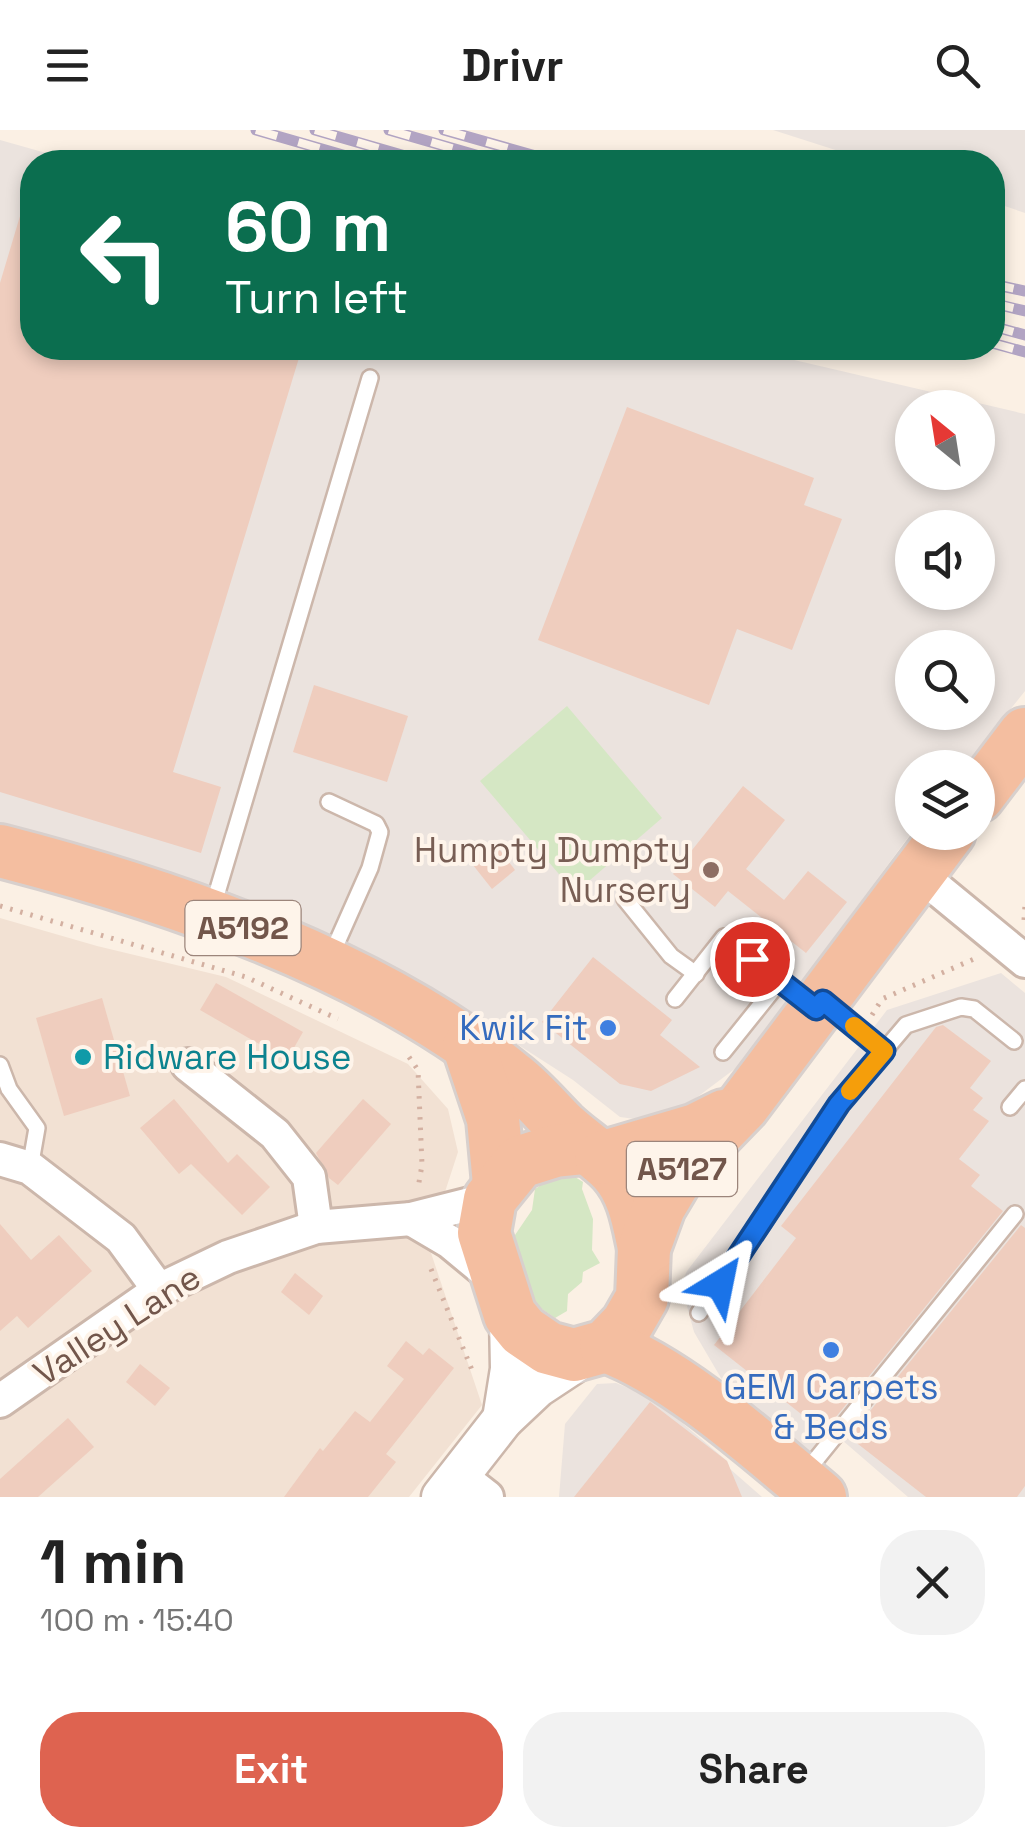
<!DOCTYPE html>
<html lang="en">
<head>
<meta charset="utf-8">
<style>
	body { margin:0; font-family:"Space Grotesk",sans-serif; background:#f2f2f2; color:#222; height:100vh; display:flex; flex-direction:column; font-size:38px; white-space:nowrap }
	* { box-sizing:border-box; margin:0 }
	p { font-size:32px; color:#767676 }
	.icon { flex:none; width:55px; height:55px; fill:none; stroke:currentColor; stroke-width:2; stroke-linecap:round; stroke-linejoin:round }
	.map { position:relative; height:1367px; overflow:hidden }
	.details { display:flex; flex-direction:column; background:#fff; flex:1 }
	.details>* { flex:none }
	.guide { position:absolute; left:20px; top:20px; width:985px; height:210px; border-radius:40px; box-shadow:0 5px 15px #0003; background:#0b6e4f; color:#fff; overflow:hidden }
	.needle { width:65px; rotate:330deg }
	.buttons { position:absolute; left:895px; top:260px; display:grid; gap:20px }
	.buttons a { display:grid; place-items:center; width:100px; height:100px; border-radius:50%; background:#fff; box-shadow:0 5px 15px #0003; font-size:50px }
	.pin { position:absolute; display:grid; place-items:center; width:85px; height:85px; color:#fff; margin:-42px; border:5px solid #fff; border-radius:50%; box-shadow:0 2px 10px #0007 }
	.me { position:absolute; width:110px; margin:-55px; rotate:35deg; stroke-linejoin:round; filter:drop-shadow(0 0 8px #0008) }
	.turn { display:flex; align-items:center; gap:35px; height:210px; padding:0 40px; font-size:45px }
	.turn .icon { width:130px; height:130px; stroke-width:2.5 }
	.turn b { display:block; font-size:70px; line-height:85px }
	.round { display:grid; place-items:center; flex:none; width:105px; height:105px; border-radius:40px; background:#f2f2f2 }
	.headline { display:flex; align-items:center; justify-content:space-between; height:170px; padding:0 40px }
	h1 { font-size:60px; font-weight:600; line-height:75px }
	.button { display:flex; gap:20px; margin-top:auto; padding:20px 40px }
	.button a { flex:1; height:115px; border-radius:40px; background:#de6350; color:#fff; font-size:40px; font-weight:600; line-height:115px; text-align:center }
	.button a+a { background:#f2f2f2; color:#222 }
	header { display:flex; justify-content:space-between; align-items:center; height:130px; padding:0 40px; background:#fff; font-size:45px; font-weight:600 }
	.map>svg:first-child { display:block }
	.residential { fill:#f2e1d3 }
	.industrial { fill:#ebe3de; fill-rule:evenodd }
	.green { fill:#d5e7c4 }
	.building { fill:#efcdbe }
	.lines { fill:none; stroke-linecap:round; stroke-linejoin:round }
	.service-casing { stroke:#ccb7ab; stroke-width:20 }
	.minor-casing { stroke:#ccb7ab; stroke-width:38 }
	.tertiary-casing { stroke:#ccb7ab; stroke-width:45 }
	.trunk-casing { stroke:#d8d0cd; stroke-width:58 }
	.path { stroke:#d3b0a1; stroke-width:5; stroke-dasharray:2.5 8; stroke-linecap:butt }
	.service { stroke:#fff; stroke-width:15 }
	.minor { stroke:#fff; stroke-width:32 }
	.tertiary { stroke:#fff; stroke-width:40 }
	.trunk { stroke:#f4bea0; stroke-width:52 }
	.rail-casing { stroke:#b2a4c3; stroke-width:11 }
	.rail { stroke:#fef4ea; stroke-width:8; stroke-dasharray:22; stroke-linecap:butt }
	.route-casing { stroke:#114b97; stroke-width:25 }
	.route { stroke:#1a73e8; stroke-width:18 }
	.slow { stroke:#f59e0b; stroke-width:18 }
	.education-dot { fill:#8d6e63; stroke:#fef4ea; stroke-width:4 }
	.shop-dot { fill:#3f7fe0; stroke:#fef4ea; stroke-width:4 }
	.culture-dot { fill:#0f9aa8; stroke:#fef4ea; stroke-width:4 }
	.labels { text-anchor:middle; stroke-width:8; stroke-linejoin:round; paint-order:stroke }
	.shield { fill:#fef4ea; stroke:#9c857b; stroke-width:2.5 }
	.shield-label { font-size:32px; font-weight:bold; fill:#72564b }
	.education-label { font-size:35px; fill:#785e54; stroke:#fef4ea; text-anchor:end }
	.shop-label { font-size:35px; fill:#366cbe; stroke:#fef4ea; text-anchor:end }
	.culture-label { font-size:35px; fill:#0d838f; stroke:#fef4ea; text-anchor:start }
	.street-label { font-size:35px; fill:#72564b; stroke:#fef4ea }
</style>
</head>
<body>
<header><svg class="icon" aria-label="menu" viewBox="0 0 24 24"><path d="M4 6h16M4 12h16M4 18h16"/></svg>Drivr<svg class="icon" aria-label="search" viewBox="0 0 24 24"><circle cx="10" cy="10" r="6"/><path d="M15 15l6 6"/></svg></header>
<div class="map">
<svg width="1025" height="1367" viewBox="0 0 1025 1367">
	<rect width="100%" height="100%" fill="#fbf0e4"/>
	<path class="residential" d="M 0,788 L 97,816 L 226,847 L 408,934 L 448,979 L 458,1022 L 428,1114 L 482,1275 L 409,1367 L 0,1367 Z"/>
	<g class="industrial">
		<path d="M 773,0 L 1025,0 L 1025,83 L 993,72 L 992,32 L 873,32 Z"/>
		<path d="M 0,10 L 78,32 L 32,32 L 32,218 L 743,218 L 1025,284 L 1025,561 L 964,637 L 912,638 L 912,702 L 740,935 L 684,977 L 642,990 L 620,987 L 573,950 L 416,849 L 244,768 L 0,696 ZM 912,278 L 978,278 L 978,342 L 912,342 ZM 912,398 L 978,398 L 978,462 L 912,462 ZM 912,518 L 978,518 L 978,582 L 912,582 Z"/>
		<path d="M 1001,843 L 1025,863 L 1025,1367 L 908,1367 L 842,1310 L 824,1336 L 721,1248 L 694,1202 L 681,1154 L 687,1141 L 887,880 Z"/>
		<path d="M 616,1253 L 653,1268 L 727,1331 L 730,1339 L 762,1367 L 559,1367 L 565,1294 L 597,1254 Z"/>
	</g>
	<g class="green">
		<path d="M 567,576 L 662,688 L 575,763 L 480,651 Z"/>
		<path d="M 559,1043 L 572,1045 L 583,1052 L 582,1059 L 593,1089 L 592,1120 L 600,1133 L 583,1142 L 582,1152 L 568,1164 L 567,1181 L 555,1188 L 536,1175 L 515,1119 L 515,1105 L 532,1080 L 535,1059 Z"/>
	</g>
	<g class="building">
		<path d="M 26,66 L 32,66 L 32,218 L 302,218 L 173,642 L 221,657 L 201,723 L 0,662 L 0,153 Z"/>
		<path d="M 627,277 L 814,348 L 804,375 L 842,389 L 792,520 L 737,499 L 709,575 L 538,510 Z"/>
		<path d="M 314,555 L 408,586 L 387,652 L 293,622 Z"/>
		<path d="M 743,656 L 785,690 L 746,739 L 784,770 L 808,741 L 847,772 L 806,823 L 728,761 L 715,777 L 673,744 Z"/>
		<path d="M 493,711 L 515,740 L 492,759 L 469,730 Z"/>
		<path d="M 593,827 L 672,890 L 660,905 L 700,937 L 651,961 L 620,954 L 542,892 Z"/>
		<path d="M 216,853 L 303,902 L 287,930 L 200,880 Z"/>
		<path d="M 102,868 L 130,966 L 64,986 L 36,888 Z"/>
		<path d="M 943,895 L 991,931 L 970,958 L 983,968 L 973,980 L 989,991 L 959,1029 L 980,1045 L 971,1056 L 1003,1081 L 831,1293 L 827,1290 L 820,1299 L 714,1215 L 796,1108 L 781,1096 L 936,897 Z"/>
		<path d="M 174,969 L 228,1033 L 237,1024 L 270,1057 L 242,1085 L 191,1034 L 179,1044 L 140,998 Z"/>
		<path d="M 363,969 L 391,994 L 338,1055 L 329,1048 L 316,1023 Z"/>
		<path d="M 0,1094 L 31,1130 L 59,1105 L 92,1141 L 28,1198 L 17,1186 L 0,1201 Z"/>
		<path d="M 1021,1095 L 1025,1098 L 1025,1356 L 1017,1367 L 926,1367 L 849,1307 Z"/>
		<path d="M 295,1143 L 323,1166 L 309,1185 L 281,1162 Z"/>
		<path d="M 406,1211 L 423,1225 L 429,1218 L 454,1238 L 386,1324 L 396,1332 L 368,1367 L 284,1367 L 320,1318 L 323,1321 L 355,1281 L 370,1292 L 404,1249 L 387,1236 Z"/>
		<path d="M 140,1234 L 170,1258 L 155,1276 L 126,1252 Z"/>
		<path d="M 650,1272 L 727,1331 L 742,1367 L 574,1367 Z"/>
		<path d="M 68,1288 L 94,1317 L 38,1367 L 0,1367 L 0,1349 Z"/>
	</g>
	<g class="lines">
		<defs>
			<g id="service">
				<path d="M 329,672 L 376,694 L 380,702 L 370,738 L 330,828"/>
				<path d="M 625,769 L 671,826 L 696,844"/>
				<path d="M 213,776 L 370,248"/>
				<path d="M 675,869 L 724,807 L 809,873"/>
				<path d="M 830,876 L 885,921"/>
				<path d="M 723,922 L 780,851"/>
				<path d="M 0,935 L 9,959 L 37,998 L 30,1038"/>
				<path d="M 1010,977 L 1025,959"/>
				<path d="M 699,1183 L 762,1095 L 839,974 L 906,895 L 961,877 L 974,879 L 1014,911"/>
				<path d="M 805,1343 L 1015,1084"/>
			</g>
			<g id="minor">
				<path d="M 918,743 L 1025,831"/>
				<path d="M 188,935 L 275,1004 L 309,1047 L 316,1097"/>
				<path d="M 0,1029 L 30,1038 L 121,1108 L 159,1160"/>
				<path d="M 411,1089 L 450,1112 L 496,1150"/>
				<path d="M 0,1271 L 159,1160 L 228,1127 L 316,1097 L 411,1089 L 490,1069"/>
				<path d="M 460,1346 L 487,1367"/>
			</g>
			<g id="tertiary">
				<path d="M 503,1289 L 511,1239 L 510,1185"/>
				<path d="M 442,1367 L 503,1289 L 537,1257 L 590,1222"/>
			</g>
			<g id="trunk">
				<path d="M 978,666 L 1025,604"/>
				<path d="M 0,721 C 171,765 375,835 513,948 C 531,962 546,980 562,996 C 579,1012 599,1024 614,1040 C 634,1062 638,1090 644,1118"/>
				<path d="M 469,917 L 493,989 L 499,1054"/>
				<path d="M 585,1018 L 555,1021 L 520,1032 L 490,1069 L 484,1103 L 510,1185 L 523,1201 L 548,1218 L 574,1225 L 606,1216 L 627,1194 L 642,1168 L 644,1118 L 659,1077 L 681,1040 L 743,976 L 949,702"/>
				<path d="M 601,1028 L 696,1000 L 724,986"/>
				<path d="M 606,1216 C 677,1242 761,1318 820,1367"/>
			</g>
		</defs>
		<use href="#service" class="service-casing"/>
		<use href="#minor" class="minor-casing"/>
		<use href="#tertiary" class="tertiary-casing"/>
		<use href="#trunk" class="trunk-casing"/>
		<g class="path">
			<path d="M 0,776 L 246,847 L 338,889"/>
			<path d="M 1024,790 L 1025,775"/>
			<path d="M 872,885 L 882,869 L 974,829"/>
			<path d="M 409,927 L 418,940 L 422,1035 L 418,1058"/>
			<path d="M 431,1139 L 474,1245"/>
		</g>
		<use href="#service" class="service"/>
		<use href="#minor" class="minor"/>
		<use href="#tertiary" class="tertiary"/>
		<use href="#trunk" class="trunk"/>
		<defs>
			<g id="rail">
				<path d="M 256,0 L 367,32"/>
				<path d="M 315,0 L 426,32"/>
				<path d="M 389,0 L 500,32"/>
				<path d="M 444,0 L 557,32"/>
				<path d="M 992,154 L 1025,161"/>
				<path d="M 992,173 L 1025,181"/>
				<path d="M 992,196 L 1025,205"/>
				<path d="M 992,213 L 1025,222"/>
			</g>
		</defs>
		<use href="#rail" class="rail-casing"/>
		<use href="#rail" class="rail"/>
	</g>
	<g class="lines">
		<defs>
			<path id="route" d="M 720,1154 L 839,974 L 884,921 L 823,871 L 816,879 L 752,829"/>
		</defs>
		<use href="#route" class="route-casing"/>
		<use href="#route" class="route"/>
		<path class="slow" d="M 850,961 L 884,921 L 854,896"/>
	</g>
	<circle class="education-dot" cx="711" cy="740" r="10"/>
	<g class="shop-dot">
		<circle cx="608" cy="898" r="10"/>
		<circle cx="831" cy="1220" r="10"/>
	</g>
	<circle class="culture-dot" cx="83" cy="927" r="10"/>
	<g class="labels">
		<g class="shield">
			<rect x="185.5" y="771" width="115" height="54" rx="8"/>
			<rect x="627" y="1012" width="110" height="54" rx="8"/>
		</g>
		<g class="shield-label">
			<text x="243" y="809">A5192</text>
			<text x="682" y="1050">A5127</text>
		</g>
		<g class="education-label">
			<text x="691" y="732">Humpty Dumpty<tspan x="691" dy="40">Nursery</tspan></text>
		</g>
		<g class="shop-label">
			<text x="588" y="910">Kwik Fit</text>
			<text x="831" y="1269" text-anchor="middle">GEM Carpets<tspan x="831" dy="40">&amp; Beds</tspan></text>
		</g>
		<g class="culture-label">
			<text x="103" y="939">Ridware House</text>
		</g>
		<g class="street-label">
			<text transform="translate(117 1195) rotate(-33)" y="12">Valley Lane</text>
		</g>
	</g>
</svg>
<div class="buttons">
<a><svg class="needle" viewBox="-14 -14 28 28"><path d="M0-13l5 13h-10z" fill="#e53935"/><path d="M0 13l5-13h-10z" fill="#767676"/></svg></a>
<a><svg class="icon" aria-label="sound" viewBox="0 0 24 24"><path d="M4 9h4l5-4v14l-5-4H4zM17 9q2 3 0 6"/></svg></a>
<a><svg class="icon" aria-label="search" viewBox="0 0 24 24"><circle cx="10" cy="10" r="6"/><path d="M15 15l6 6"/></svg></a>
<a><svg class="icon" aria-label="layers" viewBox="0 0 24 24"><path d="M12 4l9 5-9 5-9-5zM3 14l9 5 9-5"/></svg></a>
</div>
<div class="pin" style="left:752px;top:829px;background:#d93025"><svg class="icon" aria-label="arrive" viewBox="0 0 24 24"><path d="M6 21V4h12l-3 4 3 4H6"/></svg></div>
<svg class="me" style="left:720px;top:1154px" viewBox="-20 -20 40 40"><path d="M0-17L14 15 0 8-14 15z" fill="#1a73e8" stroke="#fff" stroke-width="4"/></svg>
<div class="guide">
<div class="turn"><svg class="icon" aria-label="left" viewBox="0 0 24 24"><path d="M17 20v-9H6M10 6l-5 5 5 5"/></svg><div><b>60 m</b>Turn left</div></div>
</div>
</div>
<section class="details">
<div class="headline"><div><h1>1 min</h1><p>100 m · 15:40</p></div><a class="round"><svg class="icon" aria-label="close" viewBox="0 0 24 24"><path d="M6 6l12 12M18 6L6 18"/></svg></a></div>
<div class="button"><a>Exit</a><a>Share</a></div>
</section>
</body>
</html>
